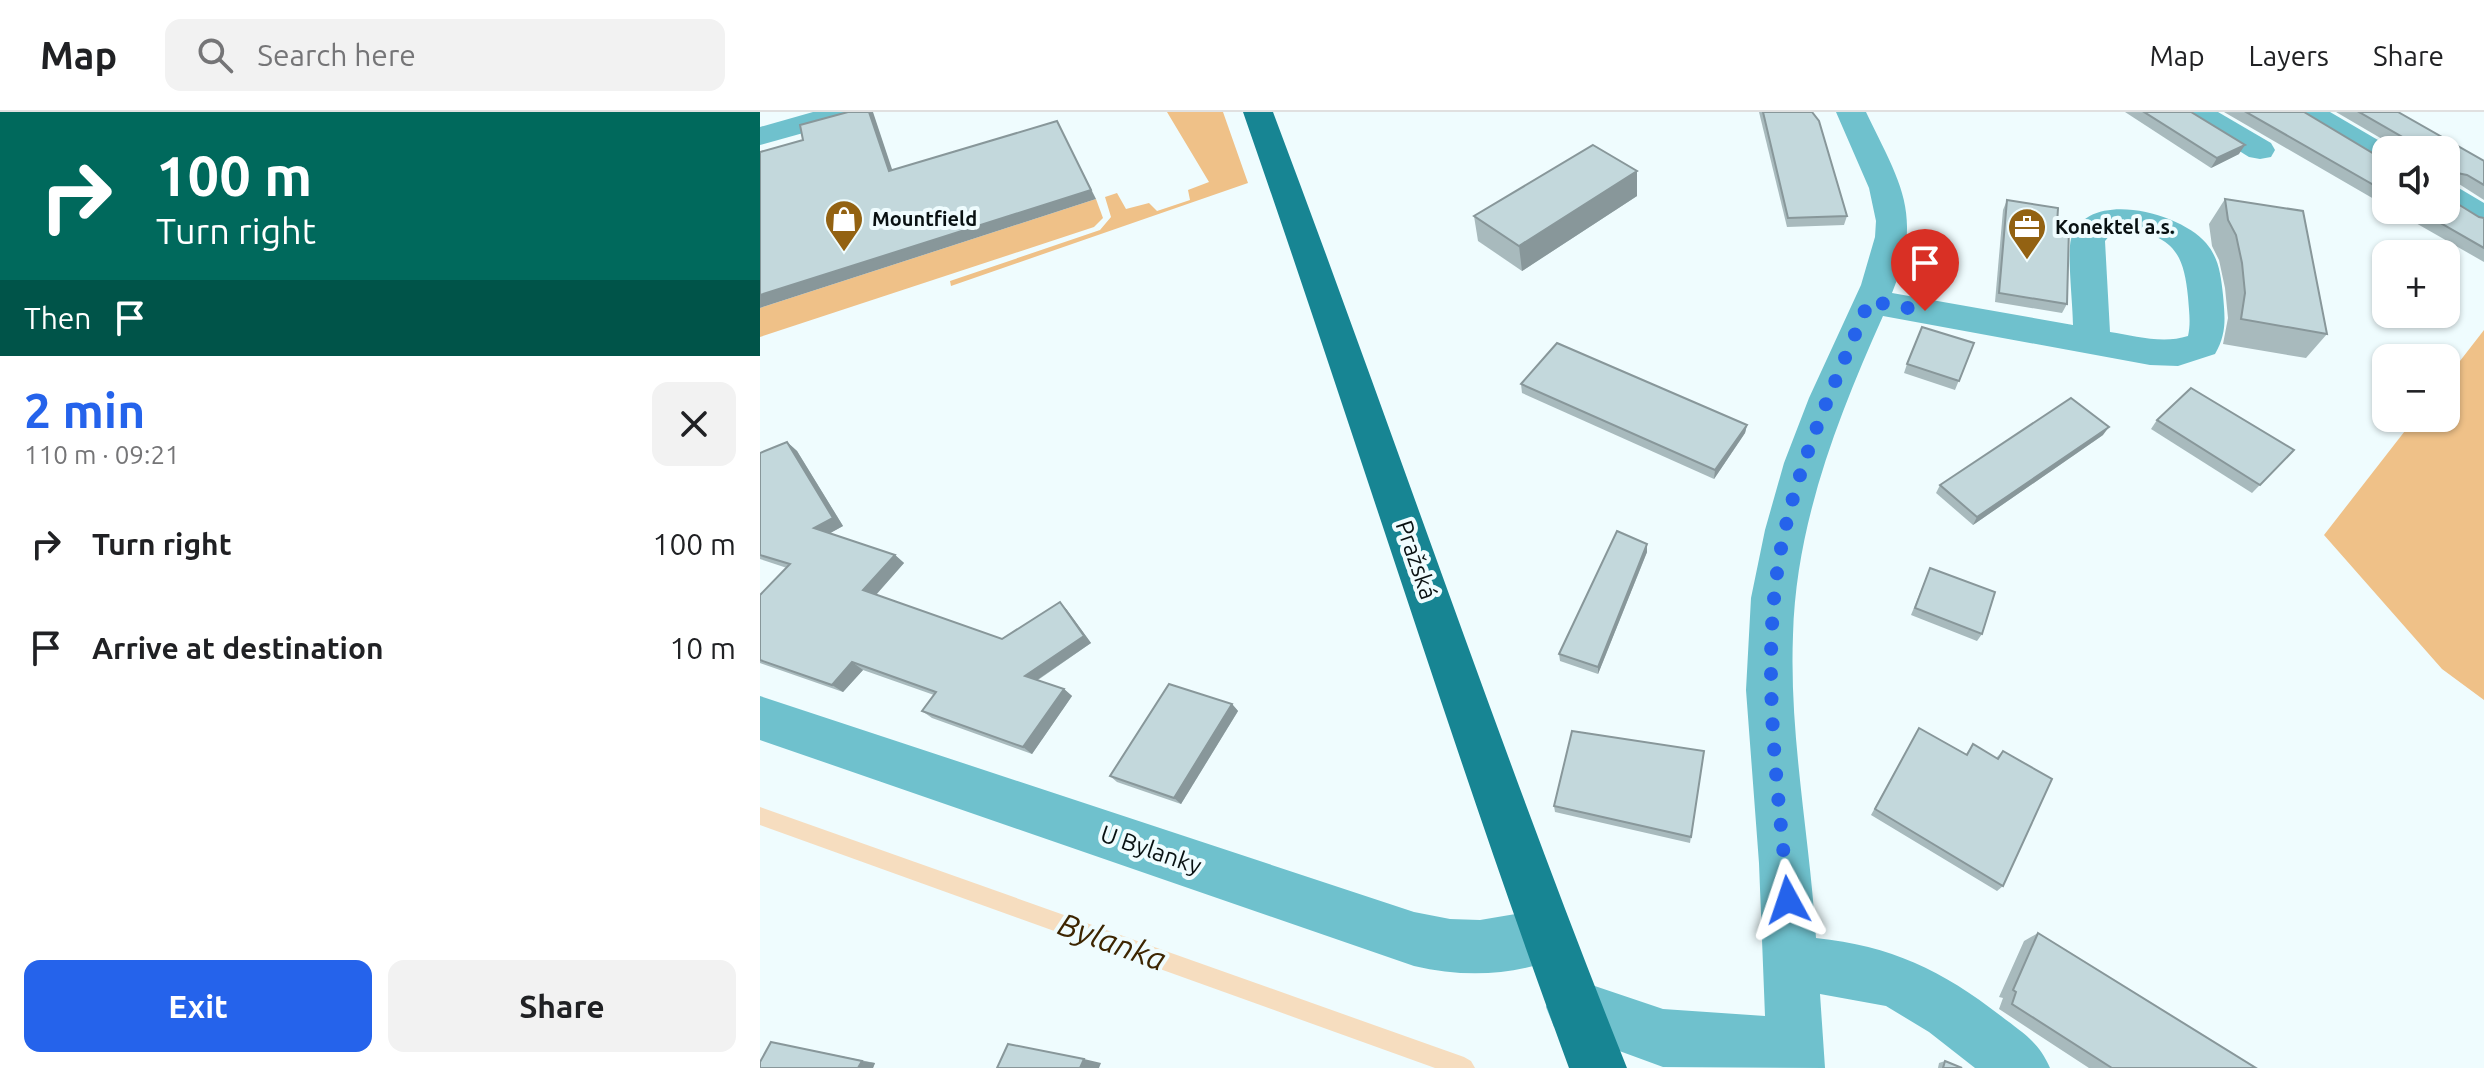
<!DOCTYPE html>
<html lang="en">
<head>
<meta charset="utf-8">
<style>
	body { margin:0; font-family:Ubuntu,sans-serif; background:#f2f2f2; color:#202124; height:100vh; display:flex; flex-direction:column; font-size:30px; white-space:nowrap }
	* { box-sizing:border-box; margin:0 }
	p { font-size:26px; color:#757577 }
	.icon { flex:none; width:44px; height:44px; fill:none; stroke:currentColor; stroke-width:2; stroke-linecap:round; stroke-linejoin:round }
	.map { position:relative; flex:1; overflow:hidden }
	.side { display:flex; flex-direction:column; background:#fff; width:760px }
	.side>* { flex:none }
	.top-card { background:#00695c; color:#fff; overflow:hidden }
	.controls { position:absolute; left:1612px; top:24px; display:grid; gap:16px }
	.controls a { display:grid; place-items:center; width:88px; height:88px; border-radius:16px; background:#fff; box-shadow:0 2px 6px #0004; font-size:40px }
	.pin { position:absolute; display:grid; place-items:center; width:68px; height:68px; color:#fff; margin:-82px -34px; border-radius:50% 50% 50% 0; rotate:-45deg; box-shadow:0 0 8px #0007 }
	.pin .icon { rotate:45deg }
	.me { position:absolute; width:88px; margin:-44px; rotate:355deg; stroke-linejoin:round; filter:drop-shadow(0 0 6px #0008) }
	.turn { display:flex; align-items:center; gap:28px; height:168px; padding:0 24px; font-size:36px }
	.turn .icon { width:104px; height:104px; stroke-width:2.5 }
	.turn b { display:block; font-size:56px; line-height:68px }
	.then { display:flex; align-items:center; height:76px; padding:0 24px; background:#0003; gap:16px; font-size:30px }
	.round { display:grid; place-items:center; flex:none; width:84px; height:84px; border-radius:16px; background:#f2f2f2 }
	.overview { display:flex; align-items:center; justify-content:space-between; height:136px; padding:0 24px }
	h1 { font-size:48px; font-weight:600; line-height:60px; color:#2563eb }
	.cta { display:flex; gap:16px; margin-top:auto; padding:16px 24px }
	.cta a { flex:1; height:92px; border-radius:16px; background:#2563eb; color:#fff; font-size:32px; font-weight:600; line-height:92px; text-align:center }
	.cta a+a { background:#f2f2f2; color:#202124 }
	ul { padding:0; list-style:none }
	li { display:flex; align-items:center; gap:24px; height:104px; padding:0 24px }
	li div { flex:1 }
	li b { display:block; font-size:30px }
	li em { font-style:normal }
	header { display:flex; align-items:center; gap:48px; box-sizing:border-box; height:112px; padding:0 40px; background:#fff; border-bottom:2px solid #e0e0e0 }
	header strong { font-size:38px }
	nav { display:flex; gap:44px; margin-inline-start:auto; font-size:28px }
	.search { width:560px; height:72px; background:#f2f2f2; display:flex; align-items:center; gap:20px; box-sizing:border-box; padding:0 28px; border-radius:16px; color:#757577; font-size:30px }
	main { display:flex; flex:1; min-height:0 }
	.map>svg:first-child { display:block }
	.green { fill:#efc188 }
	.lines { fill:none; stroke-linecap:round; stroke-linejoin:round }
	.stream { fill:#f6ddbf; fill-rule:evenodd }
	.minor { fill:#6fc1cd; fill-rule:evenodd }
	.major { fill:#178593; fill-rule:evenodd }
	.wall { fill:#a8babd }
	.shaded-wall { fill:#88979a }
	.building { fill:#c3d8dc; stroke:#88979a; stroke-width:2 }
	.route { stroke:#2563eb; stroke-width:14; stroke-dasharray:0 25.2 }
	.labels { text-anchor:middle; stroke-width:8; stroke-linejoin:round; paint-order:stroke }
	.far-poi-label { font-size:20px; font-weight:bold; fill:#091112; stroke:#effcfe; text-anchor:start }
	.street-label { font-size:24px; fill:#091112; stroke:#effcfe }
	.near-water-label { font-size:32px; font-style:italic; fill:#3d2501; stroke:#effcfe }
</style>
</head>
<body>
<header>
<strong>Map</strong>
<div class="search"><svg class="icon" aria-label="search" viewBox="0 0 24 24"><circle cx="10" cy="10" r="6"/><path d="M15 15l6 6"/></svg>Search here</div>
<nav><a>Map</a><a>Layers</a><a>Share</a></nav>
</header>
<main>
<section class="side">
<div class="top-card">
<div class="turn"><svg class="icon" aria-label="right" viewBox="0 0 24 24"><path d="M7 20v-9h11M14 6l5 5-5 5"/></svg><div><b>100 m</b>Turn right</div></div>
<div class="then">Then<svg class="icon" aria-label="arrive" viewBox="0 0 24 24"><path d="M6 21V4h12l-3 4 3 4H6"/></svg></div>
</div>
<div class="overview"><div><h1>2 min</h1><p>110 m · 09:21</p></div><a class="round"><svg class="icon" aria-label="close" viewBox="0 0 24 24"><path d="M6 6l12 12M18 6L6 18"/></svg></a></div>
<ul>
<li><svg class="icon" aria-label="right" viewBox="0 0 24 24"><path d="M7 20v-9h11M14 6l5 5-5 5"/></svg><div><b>Turn right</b></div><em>100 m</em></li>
<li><svg class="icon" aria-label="arrive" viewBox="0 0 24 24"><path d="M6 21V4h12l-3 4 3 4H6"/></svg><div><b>Arrive at destination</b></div><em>10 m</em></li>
</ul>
<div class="cta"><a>Exit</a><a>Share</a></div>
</section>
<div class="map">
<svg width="1724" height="956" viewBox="0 0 1724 956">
	<rect width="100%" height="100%" fill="#effcfe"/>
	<g class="green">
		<path d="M 407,0 L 463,0 L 488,71 L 191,174 L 190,169 L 340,118 L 351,105 L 345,85 L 357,81 L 366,97 L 389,91 L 397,99 L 430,88 L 428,78 L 449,70 Z"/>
		<path d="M 336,87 L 343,106 L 334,115 L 0,225 L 0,196 Z"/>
		<path d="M 1724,218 L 1724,588 L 1682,557 L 1564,423 L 1655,306 L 1686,306 L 1686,267 Z"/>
	</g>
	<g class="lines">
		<path class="stream" d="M 0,695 L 704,945 L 711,949 L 715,956 L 675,956 L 0,713 Z"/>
		<g class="minor">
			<path d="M 53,0 L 101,0 L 97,6 L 0,33 L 0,15 Z"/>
			<path d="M 1076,0 L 1106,0 C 1140,71 1164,102 1132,181 L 1313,213 C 1313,194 1307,142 1311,127 C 1327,75 1421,101 1446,131 C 1459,146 1461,164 1463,183 C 1465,206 1467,221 1455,242 L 1418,254 L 1390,253 L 1123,204 C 1078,305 1036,411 1033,523 C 1029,625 1050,726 1056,826 C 1131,834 1182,858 1241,904 C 1263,921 1279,930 1290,956 L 1215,956 L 1169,920 L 1126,894 L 1060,882 L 1065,956 L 903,955 L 794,915 L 786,895 L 794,875 L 814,867 L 903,897 L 1005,904 L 999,751 L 986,578 L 991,486 L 1005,418 L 1024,351 L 1049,286 L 1101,173 L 1115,125 L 1116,109 L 1109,76 ZM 1367,118 C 1413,123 1424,142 1428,185 C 1429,199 1431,211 1428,224 C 1403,232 1375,224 1350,220 L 1345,129 L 1350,123 Z"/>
			<path d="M 1422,0 L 1458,0 L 1511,31 L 1515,38 L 1511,45 L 1500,47 L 1489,45 L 1426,6 Z"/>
			<path d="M 1534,0 L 1570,0 L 1635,38 L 1626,38 L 1626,55 L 1615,53 L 1538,6 Z"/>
			<path d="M 1686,72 L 1697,75 L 1724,91 L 1724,115 L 1712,112 L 1686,96 Z"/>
			<path d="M 0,584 L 654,800 L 690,807 L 720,808 L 786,797 L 805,805 L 813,824 L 805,843 C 756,864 706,866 654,854 L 0,628 Z"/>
		</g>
		<path class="major" d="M 483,0 L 513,0 C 633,318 741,640 867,956 L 809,956 C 693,640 594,318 483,0 Z"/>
	</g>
	<g class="wall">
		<path d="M 999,0 L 1052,0 L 1087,104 L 1084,113 L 1027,115 Z"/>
		<path d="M 1365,0 L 1431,0 L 1479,42 L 1451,56 Z"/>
		<path d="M 1464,0 L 1544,0 L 1621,46 L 1626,47 L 1626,94 Z"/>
		<path d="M 1576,0 L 1638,0 L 1724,49 L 1724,88 L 1699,72 L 1692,71 L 1693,89 L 1719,105 L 1724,106 L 1724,150 L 1633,98 L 1686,98 L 1686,38 L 1631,38 L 1634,34 Z"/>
		<path d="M 877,59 L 877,84 L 762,159 L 718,129 L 714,104 Z"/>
		<path d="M 1465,87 L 1567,222 L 1546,246 L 1463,232 L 1468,206 L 1465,176 L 1459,148 L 1452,134 L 1449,112 Z"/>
		<path d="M 1247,88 L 1307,192 L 1302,201 L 1235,190 L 1243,98 Z"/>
		<path d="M 1214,231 L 1195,278 L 1144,261 L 1147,252 Z"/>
		<path d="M 761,272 L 987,313 L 985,321 L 954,367 L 762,281 Z"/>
		<path d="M 1397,308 L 1534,338 L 1492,381 L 1391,317 Z"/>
		<path d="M 1343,323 L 1213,413 L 1176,381 L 1180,373 Z"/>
		<path d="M 27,330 L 37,339 L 83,414 L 70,421 L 135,443 L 144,451 L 116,483 L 242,527 L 300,490 L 307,498 L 331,531 L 278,568 L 304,577 L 312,584 L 272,642 L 172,606 L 162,599 L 174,583 L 103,558 L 83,580 L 0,551 L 0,483 L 27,456 L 0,447 L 0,341 Z"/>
		<path d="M 887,432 L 887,440 L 838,562 L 800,549 L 799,542 Z"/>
		<path d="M 1170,456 L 1222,522 L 1217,529 L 1151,503 Z"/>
		<path d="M 472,592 L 478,599 L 421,692 L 357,670 L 350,664 Z"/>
		<path d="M 1159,616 L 1206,642 L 1213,632 L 1236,646 L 1243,639 L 1243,774 L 1237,779 L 1111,703 Z"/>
		<path d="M 944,639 L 930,731 L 795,700 L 794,694 Z"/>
		<path d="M 1278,821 L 1496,956 L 1329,956 L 1239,897 L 1243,886 L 1239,885 L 1264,829 Z"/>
		<path d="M 11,930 L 26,933 L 115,951 L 113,956 Z"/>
		<path d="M 1185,949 L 1202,956 L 1178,956 L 1179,951 Z"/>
	</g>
	<g class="shaded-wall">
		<path d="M 109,0 L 113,0 L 136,69 L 129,59 Z"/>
		<path d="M 297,9 L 336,87 L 0,196 L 0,183 Z"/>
		<path d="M 1485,33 L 1479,42 L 1451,56 L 1457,46 Z"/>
		<path d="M 877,59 L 877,84 L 762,159 L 759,134 Z"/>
		<path d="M 987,313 L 985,321 L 954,367 L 955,358 Z"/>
		<path d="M 1349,315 L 1343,323 L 1213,413 L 1217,405 Z"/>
		<path d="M 27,330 L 37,339 L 83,414 L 65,424 L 54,416 Z"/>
		<path d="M 887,432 L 887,440 L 838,562 L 838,555 Z"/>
		<path d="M 135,443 L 144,451 L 113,486 L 103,478 Z"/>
		<path d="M 300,490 L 307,498 L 331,531 L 274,570 L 265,564 Z"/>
		<path d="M 92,550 L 103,558 L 83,580 L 72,573 Z"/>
		<path d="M 304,577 L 312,584 L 272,642 L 263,635 Z"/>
		<path d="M 472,592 L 478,599 L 421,692 L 414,686 Z"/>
		<path d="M 324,947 L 341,951 L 339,956 L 320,956 Z"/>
		<path d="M 102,949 L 115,951 L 113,956 L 98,956 Z"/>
	</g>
	<g class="building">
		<path d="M 88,0 L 109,0 L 129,59 L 297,9 L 331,78 L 0,183 L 0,40 L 43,28 L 40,13 Z"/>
		<path d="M 1003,0 L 1052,0 L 1059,9 L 1087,104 L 1028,106 Z"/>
		<path d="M 1384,0 L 1431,0 L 1485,33 L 1457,46 Z"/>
		<path d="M 1486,0 L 1544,0 L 1621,46 L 1626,47 L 1626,80 Z"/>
		<path d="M 1599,0 L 1638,0 L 1724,49 L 1724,73 L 1707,63 L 1692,60 L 1693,89 L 1719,105 L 1724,106 L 1724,136 L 1658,98 L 1686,98 L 1686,38 L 1636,38 L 1636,31 L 1645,30 L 1644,26 Z"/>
		<path d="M 833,33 L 877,59 L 759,134 L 714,104 Z"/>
		<path d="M 1465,87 L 1543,99 L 1567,222 L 1481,207 L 1485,181 L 1482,151 L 1476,123 L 1468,108 Z"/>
		<path d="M 1247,88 L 1298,96 L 1297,113 L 1309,115 L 1307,192 L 1239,181 Z"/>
		<path d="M 1162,215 L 1214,231 L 1199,269 L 1147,252 Z"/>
		<path d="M 797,231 L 987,313 L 955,358 L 761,272 Z"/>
		<path d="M 1431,276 L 1534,338 L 1500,373 L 1397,308 Z"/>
		<path d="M 1311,286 L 1349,315 L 1217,405 L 1180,373 Z"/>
		<path d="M 27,330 L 73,406 L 54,416 L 135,443 L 103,478 L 242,527 L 300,490 L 324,524 L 265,564 L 304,577 L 263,635 L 162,599 L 176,580 L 92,550 L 72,573 L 0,548 L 0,483 L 30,452 L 0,443 L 0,341 Z"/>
		<path d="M 857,419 L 887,432 L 838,555 L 799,542 Z"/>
		<path d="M 1170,456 L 1235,480 L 1222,522 L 1155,496 Z"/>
		<path d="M 409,572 L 472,592 L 414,686 L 350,664 Z"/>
		<path d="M 1159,616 L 1207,643 L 1213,632 L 1238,647 L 1243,639 L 1292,667 L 1243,774 L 1115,697 Z"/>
		<path d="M 812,619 L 944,639 L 931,725 L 794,694 Z"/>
		<path d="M 1278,821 L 1496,956 L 1352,956 L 1252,892 L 1256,880 L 1253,878 Z"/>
		<path d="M 11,930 L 102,949 L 98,956 L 0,956 L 0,950 Z"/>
		<path d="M 248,932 L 324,947 L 320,956 L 237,956 Z"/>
		<path d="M 1185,949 L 1202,956 L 1183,956 Z"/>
	</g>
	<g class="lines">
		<path class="route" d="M 1028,788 C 1018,674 1000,556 1020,442 C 1036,353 1075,271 1109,189 L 1165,199"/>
	</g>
	<defs>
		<symbol id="shop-pin" viewBox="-11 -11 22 30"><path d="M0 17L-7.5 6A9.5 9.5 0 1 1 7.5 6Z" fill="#936212" stroke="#effcfe"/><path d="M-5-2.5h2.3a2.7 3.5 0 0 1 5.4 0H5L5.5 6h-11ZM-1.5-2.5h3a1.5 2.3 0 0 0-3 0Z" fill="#fff"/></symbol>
		<symbol id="office-pin" viewBox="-11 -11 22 30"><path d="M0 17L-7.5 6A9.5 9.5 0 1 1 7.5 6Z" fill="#936212" stroke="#effcfe"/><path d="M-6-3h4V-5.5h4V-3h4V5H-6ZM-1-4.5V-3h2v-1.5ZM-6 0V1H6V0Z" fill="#fff"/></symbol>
	</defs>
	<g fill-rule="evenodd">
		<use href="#shop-pin" x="62" y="85" width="44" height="60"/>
		<use href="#office-pin" x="1245" y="93" width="44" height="60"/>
	</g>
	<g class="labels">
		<g class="far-poi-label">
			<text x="112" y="114">Mountfield</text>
			<text x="1295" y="122">Konektel a.s.</text>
		</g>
		<g class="street-label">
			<text transform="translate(656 448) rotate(71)" y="8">Pražská</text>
			<text transform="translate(391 738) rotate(19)" y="8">U Bylanky</text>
		</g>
		<g class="near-water-label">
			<text transform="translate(352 830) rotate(20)" y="11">Bylanka</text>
		</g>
	</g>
</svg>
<div class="controls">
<a><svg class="icon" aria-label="sound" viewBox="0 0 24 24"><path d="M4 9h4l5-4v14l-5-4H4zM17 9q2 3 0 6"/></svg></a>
<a>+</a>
<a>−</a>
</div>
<div class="pin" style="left:1165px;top:199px;background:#d93025"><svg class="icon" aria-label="arrive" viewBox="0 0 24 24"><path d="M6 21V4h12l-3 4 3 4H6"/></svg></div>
<svg class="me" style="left:1028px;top:788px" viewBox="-20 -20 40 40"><path d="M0-17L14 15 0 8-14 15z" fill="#2563eb" stroke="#fff" stroke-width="4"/></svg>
</div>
</main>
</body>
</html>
